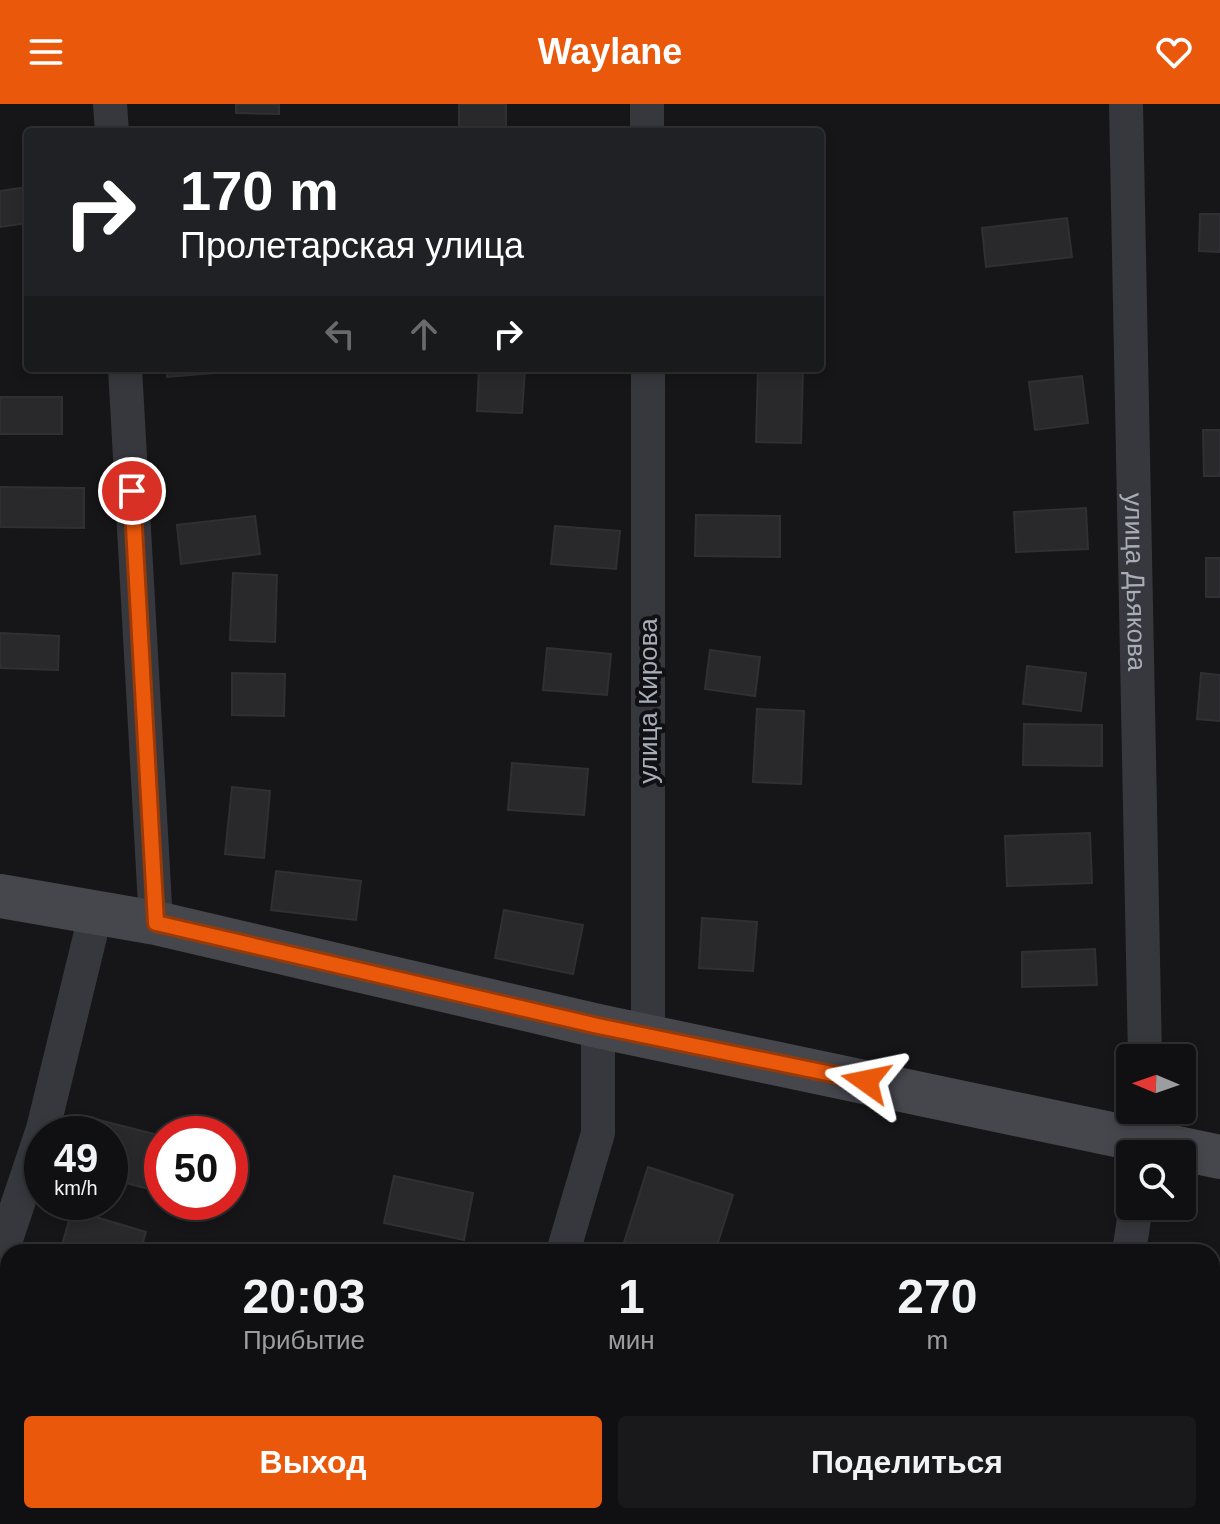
<!DOCTYPE html>
<html lang="ru">
<head>
<meta charset="utf-8">
<style>
	body { margin:0; font-family:Helvetica,sans-serif; background:#19191b; color:#f1f3f6; height:100vh; display:flex; flex-direction:column; font-size:30px; white-space:nowrap }
	* { box-sizing:border-box; margin:0 }
	p { font-size:26px; color:#9c9d9f }
	.icon { flex:none; width:44px; height:44px; fill:none; stroke:currentColor; stroke-width:2; stroke-linecap:round; stroke-linejoin:round }
	.map { position:relative; flex:1; overflow:hidden }
	.panel { position:absolute; left:0px; top:1140px; width:1220px; height:280px; display:flex; flex-direction:column; background:#101012; border-radius:24px 24px 0 0; box-shadow:0 4px 12px #0003,0 0 0 2px #303032 }
	.panel>* { flex:none }
	.banner { position:absolute; left:24px; top:24px; width:800px; height:244px; border-radius:8px; box-shadow:0 4px 12px #0003,0 0 0 2px #303032; background:#202124; color:#fff; overflow:hidden }
	.needle { width:52px; rotate:272deg }
	.controls { position:absolute; left:1116px; top:940px; display:grid; gap:16px }
	.controls a { display:grid; place-items:center; width:80px; height:80px; border-radius:8px; background:#101012; box-shadow:0 4px 12px #0003,0 0 0 2px #303032; font-size:40px }
	.speed { position:absolute; left:24px; top:1012px; display:flex; gap:16px; font-size:40px; font-weight:700; text-align:center }
	.speed>* { display:grid; place-content:center; width:104px; height:104px; border-radius:50%; background:#101012; box-shadow:0 4px 12px #0003,0 0 0 2px #303032; line-height:1 }
	.speed small { font-size:20px; font-weight:400 }
	.speed .limit { border:12px solid #d22; background:#fff; color:#111 }
	.pin { position:absolute; display:grid; place-items:center; width:68px; height:68px; color:#fff; margin:-34px; border:4px solid #fff; border-radius:50%; box-shadow:0 2px 8px #0007 }
	.me { position:absolute; width:88px; margin:-44px; rotate:282deg; stroke-linejoin:round; filter:drop-shadow(0 0 6px #0008) }
	.turn { display:flex; align-items:center; gap:28px; height:168px; padding:0 24px; font-size:36px }
	.turn .icon { width:104px; height:104px; stroke-width:2.5 }
	.turn b { display:block; font-size:56px; line-height:68px }
	.lanes { display:flex; align-items:center; height:76px; padding:0 24px; background:#0003; justify-content:center; gap:40px; direction:ltr }
	.lanes .off { opacity:.35 }
	.eta { display:flex; justify-content:space-evenly; align-items:center; height:136px; text-align:center }
	.eta b { font-size:48px; font-weight:700; line-height:56px }
	.cta { display:flex; gap:16px; margin-top:auto; padding:16px 24px }
	.cta a { flex:1; height:92px; border-radius:8px; background:#ea580c; color:#fff; font-size:32px; font-weight:700; line-height:92px; text-align:center }
	.cta a+a { background:#19191b; color:#f1f3f6 }
	header { display:flex; justify-content:space-between; align-items:center; height:104px; padding:0 24px; background:#ea580c; color:#fff; font-size:36px; font-weight:700 }
	.map>svg:first-child { display:block }
	.building { fill:#29292c; stroke:#303034; stroke-width:2 }
	.lines { fill:none; stroke-linecap:round; stroke-linejoin:round }
	.minor { stroke:#37383d; stroke-width:34 }
	.secondary { stroke:#45474d; stroke-width:44 }
	.route-casing { stroke:#983908; stroke-width:20 }
	.route { stroke:#ea580c; stroke-width:14 }
	.labels { text-anchor:middle; stroke-width:8; stroke-linejoin:round; paint-order:stroke }
	.street-label { font-size:26px; fill:#a8adb8; stroke:#111113 }
</style>
</head>
<body>
<header><svg class="icon" aria-label="menu" viewBox="0 0 24 24"><path d="M4 6h16M4 12h16M4 18h16"/></svg>Waylane<svg class="icon" aria-label="heart" viewBox="0 0 24 24"><path d="M12 20l-8-8c-3-5 5-10 8-4 3-6 11-1 8 4z"/></svg></header>
<div class="map">
<svg width="1220" height="1420" viewBox="0 0 1220 1420">
	<rect width="100%" height="100%" fill="#161618"/>
	<g class="building">
		<path d="M 236,0 L 279,0 L 279,10 L 236,9 Z"/>
		<rect x="459" y="0" width="47" height="28"/>
		<path d="M 28,83 L 28,119 L 0,123 L 0,87 Z"/>
		<path d="M 1200,110 L 1220,110 L 1220,148 L 1199,147 Z"/>
		<path d="M 1067,114 L 1072,153 L 986,163 L 982,124 Z"/>
		<path d="M 167,264 L 214,264 L 214,269 L 167,273 Z"/>
		<path d="M 479,264 L 525,264 L 522,309 L 477,307 Z"/>
		<path d="M 758,264 L 803,264 L 801,339 L 756,338 Z"/>
		<path d="M 1082,272 L 1088,319 L 1035,326 L 1029,278 Z"/>
		<rect x="0" y="293" width="62" height="37"/>
		<path d="M 1203,326 L 1220,326 L 1220,372 L 1204,372 Z"/>
		<path d="M 0,383 L 84,384 L 84,424 L 0,423 Z"/>
		<path d="M 1086,404 L 1088,445 L 1016,448 L 1014,408 Z"/>
		<path d="M 696,411 L 780,412 L 780,453 L 695,452 Z"/>
		<path d="M 255,412 L 260,450 L 181,460 L 177,421 Z"/>
		<path d="M 555,422 L 620,427 L 616,465 L 551,460 Z"/>
		<rect x="1206" y="454" width="14" height="39"/>
		<path d="M 233,469 L 277,471 L 275,538 L 230,536 Z"/>
		<path d="M 0,529 L 59,532 L 58,566 L 0,564 Z"/>
		<path d="M 547,544 L 611,550 L 607,591 L 543,586 Z"/>
		<path d="M 710,546 L 760,553 L 755,592 L 705,585 Z"/>
		<path d="M 1027,562 L 1086,569 L 1081,607 L 1023,600 Z"/>
		<path d="M 232,569 L 285,570 L 284,612 L 232,611 Z"/>
		<path d="M 1201,569 L 1220,571 L 1220,617 L 1197,615 Z"/>
		<path d="M 757,605 L 804,607 L 801,680 L 753,678 Z"/>
		<path d="M 1024,620 L 1102,621 L 1102,662 L 1023,661 Z"/>
		<path d="M 512,659 L 588,665 L 584,711 L 508,706 Z"/>
		<path d="M 232,683 L 270,687 L 264,754 L 225,750 Z"/>
		<path d="M 1090,729 L 1092,779 L 1007,782 L 1005,732 Z"/>
		<path d="M 276,767 L 361,777 L 356,816 L 271,806 Z"/>
		<path d="M 504,806 L 583,821 L 573,870 L 495,854 Z"/>
		<path d="M 702,814 L 757,818 L 753,867 L 699,864 Z"/>
		<path d="M 1095,845 L 1097,881 L 1022,883 L 1022,848 Z"/>
		<path d="M 91,1014 L 162,1032 L 149,1085 L 110,1075 L 110,1030 L 87,1030 Z"/>
		<path d="M 648,1063 L 733,1091 L 715,1148 L 621,1148 Z"/>
		<path d="M 394,1072 L 473,1089 L 464,1136 L 384,1119 Z"/>
		<path d="M 72,1106 L 146,1128 L 140,1148 L 60,1148 Z"/>
		<path d="M 1212,1190 L 1220,1191 L 1220,1254 L 1212,1252 Z"/>
		<path d="M 1212,1348 L 1220,1349 L 1214,1410 L 1212,1410 Z"/>
		<path d="M 0,1380 L 8,1382 L 8,1412 L 104,1412 L 102,1420 L 0,1420 Z"/>
		<path d="M 325,1412 L 384,1412 L 381,1420 L 323,1420 Z"/>
	</g>
	<g class="lines">
		<g class="minor">
			<path d="M 110,0 L 112,28"/>
			<path d="M 647,0 L 647,28"/>
			<path id="s1" d="M 1126,0 L 1145,954"/>
			<path d="M 125,264 L 156,819"/>
			<path d="M 648,264 L 648,930"/>
			<path d="M 1145,1050 L 1146,1006"/>
			<path d="M 563,1148 L 598,1029 L 598,922"/>
			<path d="M 1129,1148 L 1136,1102"/>
			<path d="M 0,1153 L 43,1025 L 95,812"/>
			<path d="M 484,1420 L 486,1412"/>
			<path d="M 1076,1420 L 1078,1412"/>
		</g>
		<path class="secondary" d="M 0,792 L 156,819 L 598,922 L 1220,1053"/>
	</g>
	<g class="lines">
		<defs>
			<path id="route" d="M 132,387 L 156,819 L 598,922 L 866,977"/>
		</defs>
		<use href="#route" class="route-casing"/>
		<use href="#route" class="route"/>
	</g>
	<g class="labels">
		<g class="street-label">
			<text dy="9" stroke="none"><textPath href="#s1" startOffset="478">улица Дьякова</textPath></text>
			<text transform="translate(648 597) rotate(-90)" y="9">улица Кирова</text>
		</g>
	</g>
</svg>
<div class="controls">
<a><svg class="needle" viewBox="-14 -14 28 28"><path d="M0-13l5 13h-10z" fill="#e53935"/><path d="M0 13l5-13h-10z" fill="#9c9d9f"/></svg></a>
<a><svg class="icon" aria-label="search" viewBox="0 0 24 24"><circle cx="10" cy="10" r="6"/><path d="M15 15l6 6"/></svg></a>
</div>
<div class="speed"><div>49<small>km/h</small></div><div class="limit">50</div></div>
<div class="pin" style="left:132px;top:387px;background:#d93025"><svg class="icon" aria-label="arrive" viewBox="0 0 24 24"><path d="M6 21V4h12l-3 4 3 4H6"/></svg></div>
<svg class="me" style="left:866px;top:977px" viewBox="-20 -20 40 40"><path d="M0-17L14 15 0 8-14 15z" fill="#ea580c" stroke="#fff" stroke-width="4"/></svg>
<div class="banner">
<div class="turn"><svg class="icon" aria-label="right" viewBox="0 0 24 24"><path d="M7 20v-9h11M14 6l5 5-5 5"/></svg><div><b>170 m</b>Пролетарская улица</div></div>
<div class="lanes"><svg class="icon off" aria-label="left" viewBox="0 0 24 24"><path d="M17 20v-9H6M10 6l-5 5 5 5"/></svg><svg class="icon off" aria-label="ahead" viewBox="0 0 24 24"><path d="M12 20V5M6 11l6-6 6 6"/></svg><svg class="icon" aria-label="right" viewBox="0 0 24 24"><path d="M7 20v-9h11M14 6l5 5-5 5"/></svg></div>
</div>
<section class="panel">
<div class="eta">
<div><b>20:03</b><p>Прибытие</p></div>
<div><b>1</b><p>мин</p></div>
<div><b>270</b><p>m</p></div>
</div>
<div class="cta"><a>Выход</a><a>Поделиться</a></div>
</section>
</div>
</body>
</html>
